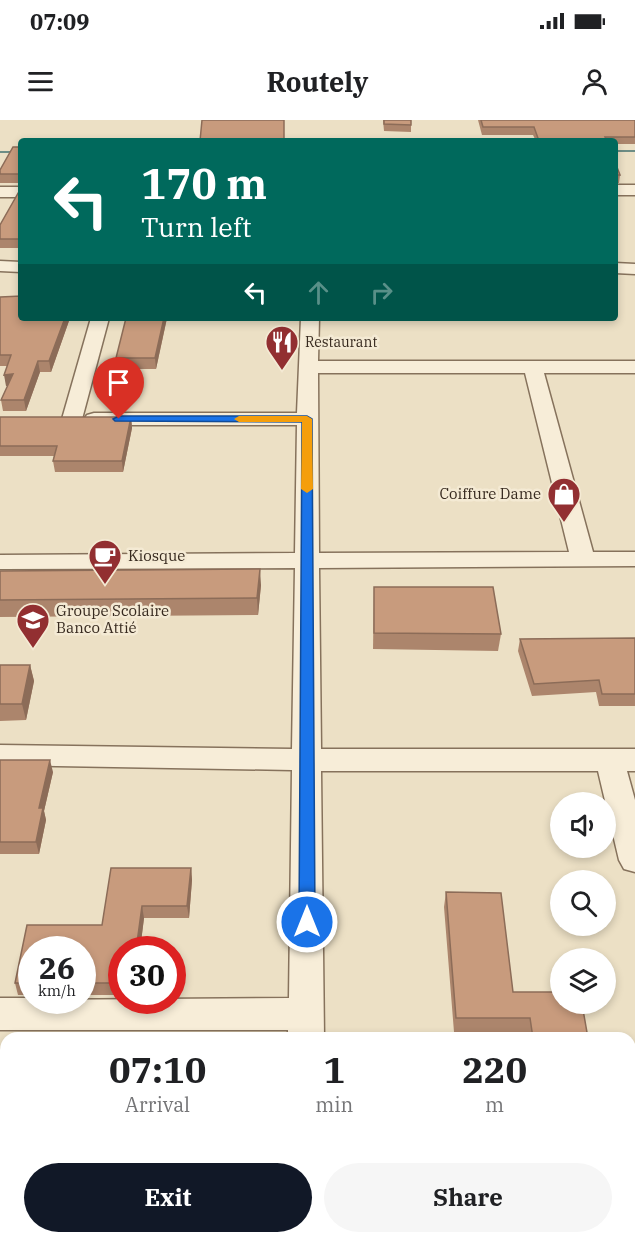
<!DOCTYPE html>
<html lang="en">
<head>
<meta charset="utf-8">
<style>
	body { margin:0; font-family:"IBM Plex Serif",serif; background:#f6f6f6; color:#202124; height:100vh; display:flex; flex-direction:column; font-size:22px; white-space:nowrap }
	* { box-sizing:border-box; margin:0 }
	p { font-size:20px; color:#757577 }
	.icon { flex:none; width:33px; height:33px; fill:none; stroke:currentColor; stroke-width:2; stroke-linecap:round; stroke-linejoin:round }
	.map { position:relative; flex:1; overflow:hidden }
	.drawer { position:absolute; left:0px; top:912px; width:636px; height:212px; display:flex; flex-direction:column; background:#fff; border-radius:18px 18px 0 0; box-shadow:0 3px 9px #0003 }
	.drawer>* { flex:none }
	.banner { position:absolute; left:18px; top:18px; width:600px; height:183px; border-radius:6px; box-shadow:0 3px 9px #0003; background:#00695c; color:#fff; overflow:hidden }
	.fabs { position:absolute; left:550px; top:672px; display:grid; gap:12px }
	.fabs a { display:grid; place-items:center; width:66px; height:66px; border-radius:50%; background:#fff; box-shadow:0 3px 9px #0003; font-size:30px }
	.speed { position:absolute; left:18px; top:816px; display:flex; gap:12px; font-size:30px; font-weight:700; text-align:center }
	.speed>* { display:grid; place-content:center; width:78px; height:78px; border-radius:50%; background:#fff; box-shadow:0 3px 9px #0003; line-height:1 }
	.speed small { font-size:15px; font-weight:400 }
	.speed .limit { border:9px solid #d22; background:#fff; color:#111 }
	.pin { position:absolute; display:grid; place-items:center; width:51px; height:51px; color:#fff; margin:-62px -26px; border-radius:50% 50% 50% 0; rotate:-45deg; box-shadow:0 0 6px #0007 }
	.pin .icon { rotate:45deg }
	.me { position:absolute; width:66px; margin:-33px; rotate:0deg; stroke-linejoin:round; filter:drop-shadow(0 0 4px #0008) }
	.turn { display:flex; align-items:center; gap:21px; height:126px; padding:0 24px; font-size:27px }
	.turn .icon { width:78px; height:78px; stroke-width:2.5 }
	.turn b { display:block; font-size:42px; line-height:51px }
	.lanes { display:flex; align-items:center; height:57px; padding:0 24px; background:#0003; justify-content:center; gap:30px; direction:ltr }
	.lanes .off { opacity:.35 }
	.eta { display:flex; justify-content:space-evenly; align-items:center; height:102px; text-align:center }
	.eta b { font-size:36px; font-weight:700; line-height:42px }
	.cta { display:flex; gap:12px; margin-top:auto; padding:12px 24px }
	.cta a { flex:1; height:69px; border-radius:36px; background:#111827; color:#fff; font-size:24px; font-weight:700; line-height:69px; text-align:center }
	.cta a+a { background:#f6f6f6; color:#202124 }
	.status { display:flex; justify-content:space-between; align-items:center; height:42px; padding:0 30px; background:#fff; direction:ltr }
	.status svg { height:16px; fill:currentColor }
	header { display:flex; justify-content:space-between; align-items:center; height:78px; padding:0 24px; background:#fff; font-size:27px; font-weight:700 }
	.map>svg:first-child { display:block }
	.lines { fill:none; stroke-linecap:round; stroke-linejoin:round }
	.stream { fill:#6d8d85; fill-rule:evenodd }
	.minor-casing { stroke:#86725c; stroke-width:3 }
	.minor { fill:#f7edd8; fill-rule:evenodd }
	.wall { fill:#ac856c }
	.shaded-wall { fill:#8c6c58 }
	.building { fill:#c89b7d; stroke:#8c6c58; stroke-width:1.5 }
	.route { fill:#1a73e8; stroke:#114b97; stroke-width:1.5 }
	.slow { fill:#f59e0b }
	.labels { text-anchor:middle; stroke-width:5; stroke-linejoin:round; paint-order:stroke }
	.far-poi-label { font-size:14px; fill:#372a1f; stroke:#f4ead4; text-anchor:start }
	.poi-label { font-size:15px; fill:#372a1f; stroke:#f4ead4; text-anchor:start }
</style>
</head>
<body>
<div class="status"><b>07:09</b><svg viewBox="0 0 49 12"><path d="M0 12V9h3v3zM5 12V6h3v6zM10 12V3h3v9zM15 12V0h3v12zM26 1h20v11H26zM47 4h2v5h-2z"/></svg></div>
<header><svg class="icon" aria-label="menu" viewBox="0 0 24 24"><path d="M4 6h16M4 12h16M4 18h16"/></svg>Routely<svg class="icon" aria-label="person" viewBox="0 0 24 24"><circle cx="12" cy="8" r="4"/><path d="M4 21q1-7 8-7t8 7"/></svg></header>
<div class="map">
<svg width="635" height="1123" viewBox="0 0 635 1123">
	<rect width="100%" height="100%" fill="#ece0c5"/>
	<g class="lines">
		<g class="stream">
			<rect x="615" y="30" width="20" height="2"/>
			<rect x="0" y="31" width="21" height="2"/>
		</g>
		<defs>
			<g id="minor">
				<rect x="615" y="65" width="20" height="10"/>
				<rect x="0" y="67" width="21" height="10"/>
				<path d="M 0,141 L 21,142 L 21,152 L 0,151 Z"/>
				<path d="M 615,143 L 635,144 L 635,154 L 615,153 Z"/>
				<path d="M 91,198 L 109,198 L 82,299 L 79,303 L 72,305 L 65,303 L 62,299 Z"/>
				<path d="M 301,198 L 319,198 L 318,241 L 635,241 L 635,253 L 544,253 L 593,432 L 635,432 L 635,446 L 319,448 L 321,629 L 635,629 L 635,651 L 627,651 L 635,680 L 635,752 L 624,749 L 619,740 L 598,651 L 321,651 L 324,918 L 288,918 L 288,910 L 0,910 L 0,878 L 32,878 L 32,880 L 289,878 L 292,650 L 0,645 L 0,625 L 292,629 L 295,448 L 0,449 L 0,435 L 295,433 L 297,305 L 94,305 L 87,303 L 84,299 L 87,295 L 94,293 L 297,293 ZM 318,253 L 525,253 L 569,432 L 319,433 Z"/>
				<path d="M 283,1118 L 323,1118 L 322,1123 L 282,1123 Z"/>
			</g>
		</defs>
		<use href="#minor" class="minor-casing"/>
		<use href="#minor" class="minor"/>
	</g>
	<g class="wall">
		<path d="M 383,0 L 411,0 L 411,12 L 384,11 Z"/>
		<path d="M 478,0 L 635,0 L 635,24 L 615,24 L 615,21 L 536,21 L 533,15 L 482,15 Z"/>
		<path d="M 21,27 L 21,63 L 0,63 L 0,50 Z"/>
		<path d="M 615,42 L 620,55 L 619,63 L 615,63 Z"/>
		<path d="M 21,68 L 21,128 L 0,128 L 0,105 Z"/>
		<path d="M 0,177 L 21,198 L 70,198 L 51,252 L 40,252 L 26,291 L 3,291 L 1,280 L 8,265 L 6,266 L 7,246 L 0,246 Z"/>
		<path d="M 167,198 L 156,249 L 117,249 L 116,238 Z"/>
		<path d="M 0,297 L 131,297 L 132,308 L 123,352 L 55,352 L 53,341 L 54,336 L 0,336 Z"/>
		<path d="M 0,451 L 261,465 L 258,495 L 0,497 Z"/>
		<path d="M 374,467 L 501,514 L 498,531 L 373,529 Z"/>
		<path d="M 635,518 L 635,586 L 599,586 L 596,572 L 532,576 L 518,531 L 520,519 Z"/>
		<path d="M 0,545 L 30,545 L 34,561 L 26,600 L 0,601 Z"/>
		<path d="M 0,640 L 53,652 L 44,691 L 46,700 L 39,734 L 0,734 Z"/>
		<path d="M 111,748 L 191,748 L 192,760 L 189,798 L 144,798 L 140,830 L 122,830 L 122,875 L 82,875 L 82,830 L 32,830 L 32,875 L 18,875 L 15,863 L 27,805 L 102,805 Z"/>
		<path d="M 446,772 L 513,872 L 588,918 L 528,918 L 527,913 L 454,912 L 444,787 Z"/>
		<rect x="0" y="1001" width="6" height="57"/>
		<path d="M 555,1118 L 622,1118 L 623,1123 L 556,1123 Z"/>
	</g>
	<g class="shaded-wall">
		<path d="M 65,198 L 70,198 L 51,252 L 49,241 Z"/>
		<path d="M 164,198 L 167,198 L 156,249 L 155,238 Z"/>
		<path d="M 38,241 L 40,252 L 26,291 L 24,280 Z"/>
		<path d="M 13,254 L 15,265 L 6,266 L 4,255 Z"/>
		<path d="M 131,297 L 132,308 L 123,352 L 122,341 Z"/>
		<path d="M 260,449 L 261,465 L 258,495 L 257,478 Z"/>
		<path d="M 30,545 L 34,561 L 26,600 L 22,584 Z"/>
		<path d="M 50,640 L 53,652 L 44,691 L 46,700 L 39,734 L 36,722 L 39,688 Z"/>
		<path d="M 191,748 L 192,760 L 189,798 L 187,786 Z"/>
		<path d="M 142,786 L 144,798 L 140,830 L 136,830 Z"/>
	</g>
	<g class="building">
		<path d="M 202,0 L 284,0 L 284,21 L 200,21 Z"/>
		<path d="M 384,0 L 411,0 L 411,5 L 384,4 Z"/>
		<path d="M 481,0 L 635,0 L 635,17 L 605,17 L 607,21 L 539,21 L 534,7 L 483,7 Z"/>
		<path d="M 13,27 L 21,27 L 21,54 L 0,54 L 0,50 Z"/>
		<path d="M 615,42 L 620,55 L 615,55 Z"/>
		<path d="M 21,68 L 21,119 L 0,119 L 0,105 Z"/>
		<path d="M 21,176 L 21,198 L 65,198 L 49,241 L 38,241 L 24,280 L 1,280 L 13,254 L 4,255 L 11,235 L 0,235 L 0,177 Z"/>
		<path d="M 126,198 L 164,198 L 155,238 L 116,238 Z"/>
		<path d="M 0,297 L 131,297 L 122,341 L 53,341 L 57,326 L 0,326 Z"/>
		<path d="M 260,449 L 257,478 L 0,480 L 0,451 Z"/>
		<path d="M 374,467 L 493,467 L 501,514 L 374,513 Z"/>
		<path d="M 635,518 L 635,574 L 602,574 L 599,560 L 534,564 L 520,519 Z"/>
		<path d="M 0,545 L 30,545 L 22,584 L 0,584 Z"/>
		<path d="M 0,640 L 50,640 L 39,688 L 43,688 L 36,722 L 0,722 Z"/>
		<path d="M 111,748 L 191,748 L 187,786 L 142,786 L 136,830 L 122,830 L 122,863 L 82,863 L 82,830 L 32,830 L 32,863 L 15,863 L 27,805 L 102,805 Z"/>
		<path d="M 446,772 L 501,773 L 513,872 L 561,872 L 561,884 L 582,884 L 588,918 L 533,918 L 530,898 L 456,898 Z"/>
		<rect x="0" y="1001" width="6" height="43"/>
		<path d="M 561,1118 L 622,1118 L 623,1123 L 562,1123 Z"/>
		<path d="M 90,1122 L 90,1123 L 45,1123 Z"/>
	</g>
	<path class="route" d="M 119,296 L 307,296 L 312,299 L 315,802 L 313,806 L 307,808 L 301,806 L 299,802 L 302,302 L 115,301 L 113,299 Z"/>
	<path class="slow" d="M 307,296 L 312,299 L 313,369 L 307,373 L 301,369 L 302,302 L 239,302 L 234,299 L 239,296 Z"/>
	<defs>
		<symbol id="restaurant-pin" viewBox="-11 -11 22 30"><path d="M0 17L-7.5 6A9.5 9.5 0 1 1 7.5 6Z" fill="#922f31" stroke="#f4ead4"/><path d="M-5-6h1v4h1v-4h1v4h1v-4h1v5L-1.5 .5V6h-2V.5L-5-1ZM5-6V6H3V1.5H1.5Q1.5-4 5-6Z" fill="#fff"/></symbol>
		<symbol id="shop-pin" viewBox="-11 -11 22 30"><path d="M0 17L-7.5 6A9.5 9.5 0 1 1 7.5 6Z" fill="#922f31" stroke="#f4ead4"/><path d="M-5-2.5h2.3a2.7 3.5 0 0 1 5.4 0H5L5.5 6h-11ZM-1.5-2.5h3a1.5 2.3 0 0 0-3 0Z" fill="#fff"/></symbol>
		<symbol id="cafe-pin" viewBox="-11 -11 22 30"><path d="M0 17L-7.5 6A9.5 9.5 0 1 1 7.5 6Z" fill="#922f31" stroke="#f4ead4"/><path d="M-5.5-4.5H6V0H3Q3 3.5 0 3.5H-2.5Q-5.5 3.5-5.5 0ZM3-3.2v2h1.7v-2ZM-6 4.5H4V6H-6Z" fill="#fff"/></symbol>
		<symbol id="school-pin" viewBox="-11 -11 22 30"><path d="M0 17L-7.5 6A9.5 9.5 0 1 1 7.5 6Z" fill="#922f31" stroke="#f4ead4"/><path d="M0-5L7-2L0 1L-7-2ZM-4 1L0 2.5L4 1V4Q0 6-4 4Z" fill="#fff"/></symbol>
	</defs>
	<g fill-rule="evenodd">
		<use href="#restaurant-pin" x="263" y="203" width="38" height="52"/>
		<use href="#shop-pin" x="545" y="355" width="38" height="52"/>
		<use href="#cafe-pin" x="86" y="417" width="38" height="52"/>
		<use href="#school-pin" x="14" y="481" width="38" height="52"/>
	</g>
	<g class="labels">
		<g class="far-poi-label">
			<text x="305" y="227">Restaurant</text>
		</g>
		<g class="poi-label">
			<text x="541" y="379" text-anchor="end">Coiffure Dame</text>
			<text x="128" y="441">Kiosque</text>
			<text x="56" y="496">Groupe Scolaire<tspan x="56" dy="17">Banco Attié</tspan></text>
		</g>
	</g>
</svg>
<div class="fabs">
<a><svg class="icon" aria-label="sound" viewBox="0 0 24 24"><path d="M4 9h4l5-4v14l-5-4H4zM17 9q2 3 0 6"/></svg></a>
<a><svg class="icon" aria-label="search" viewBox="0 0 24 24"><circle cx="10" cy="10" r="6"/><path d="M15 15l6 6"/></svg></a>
<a><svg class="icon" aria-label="layers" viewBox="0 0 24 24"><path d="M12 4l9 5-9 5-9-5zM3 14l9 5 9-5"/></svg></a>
</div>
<div class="speed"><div>26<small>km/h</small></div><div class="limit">30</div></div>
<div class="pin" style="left:119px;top:299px;background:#d93025"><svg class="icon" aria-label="arrive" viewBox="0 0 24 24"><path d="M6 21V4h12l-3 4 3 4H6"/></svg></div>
<svg class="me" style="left:307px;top:802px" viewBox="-20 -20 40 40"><circle r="17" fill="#1a73e8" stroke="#fff" stroke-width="3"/><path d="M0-11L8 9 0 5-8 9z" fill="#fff"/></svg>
<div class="banner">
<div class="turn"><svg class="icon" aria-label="left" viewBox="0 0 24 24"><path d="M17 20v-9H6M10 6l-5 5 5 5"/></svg><div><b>170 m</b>Turn left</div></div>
<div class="lanes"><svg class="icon" aria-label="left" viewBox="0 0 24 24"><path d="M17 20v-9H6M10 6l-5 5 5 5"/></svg><svg class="icon off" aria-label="ahead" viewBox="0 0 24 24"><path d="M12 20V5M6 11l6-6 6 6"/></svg><svg class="icon off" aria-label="right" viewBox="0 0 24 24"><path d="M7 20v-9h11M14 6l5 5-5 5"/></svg></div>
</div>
<section class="drawer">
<div class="eta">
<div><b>07:10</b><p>Arrival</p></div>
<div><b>1</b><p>min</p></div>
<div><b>220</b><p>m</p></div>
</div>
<div class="cta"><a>Exit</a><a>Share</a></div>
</section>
</div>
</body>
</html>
